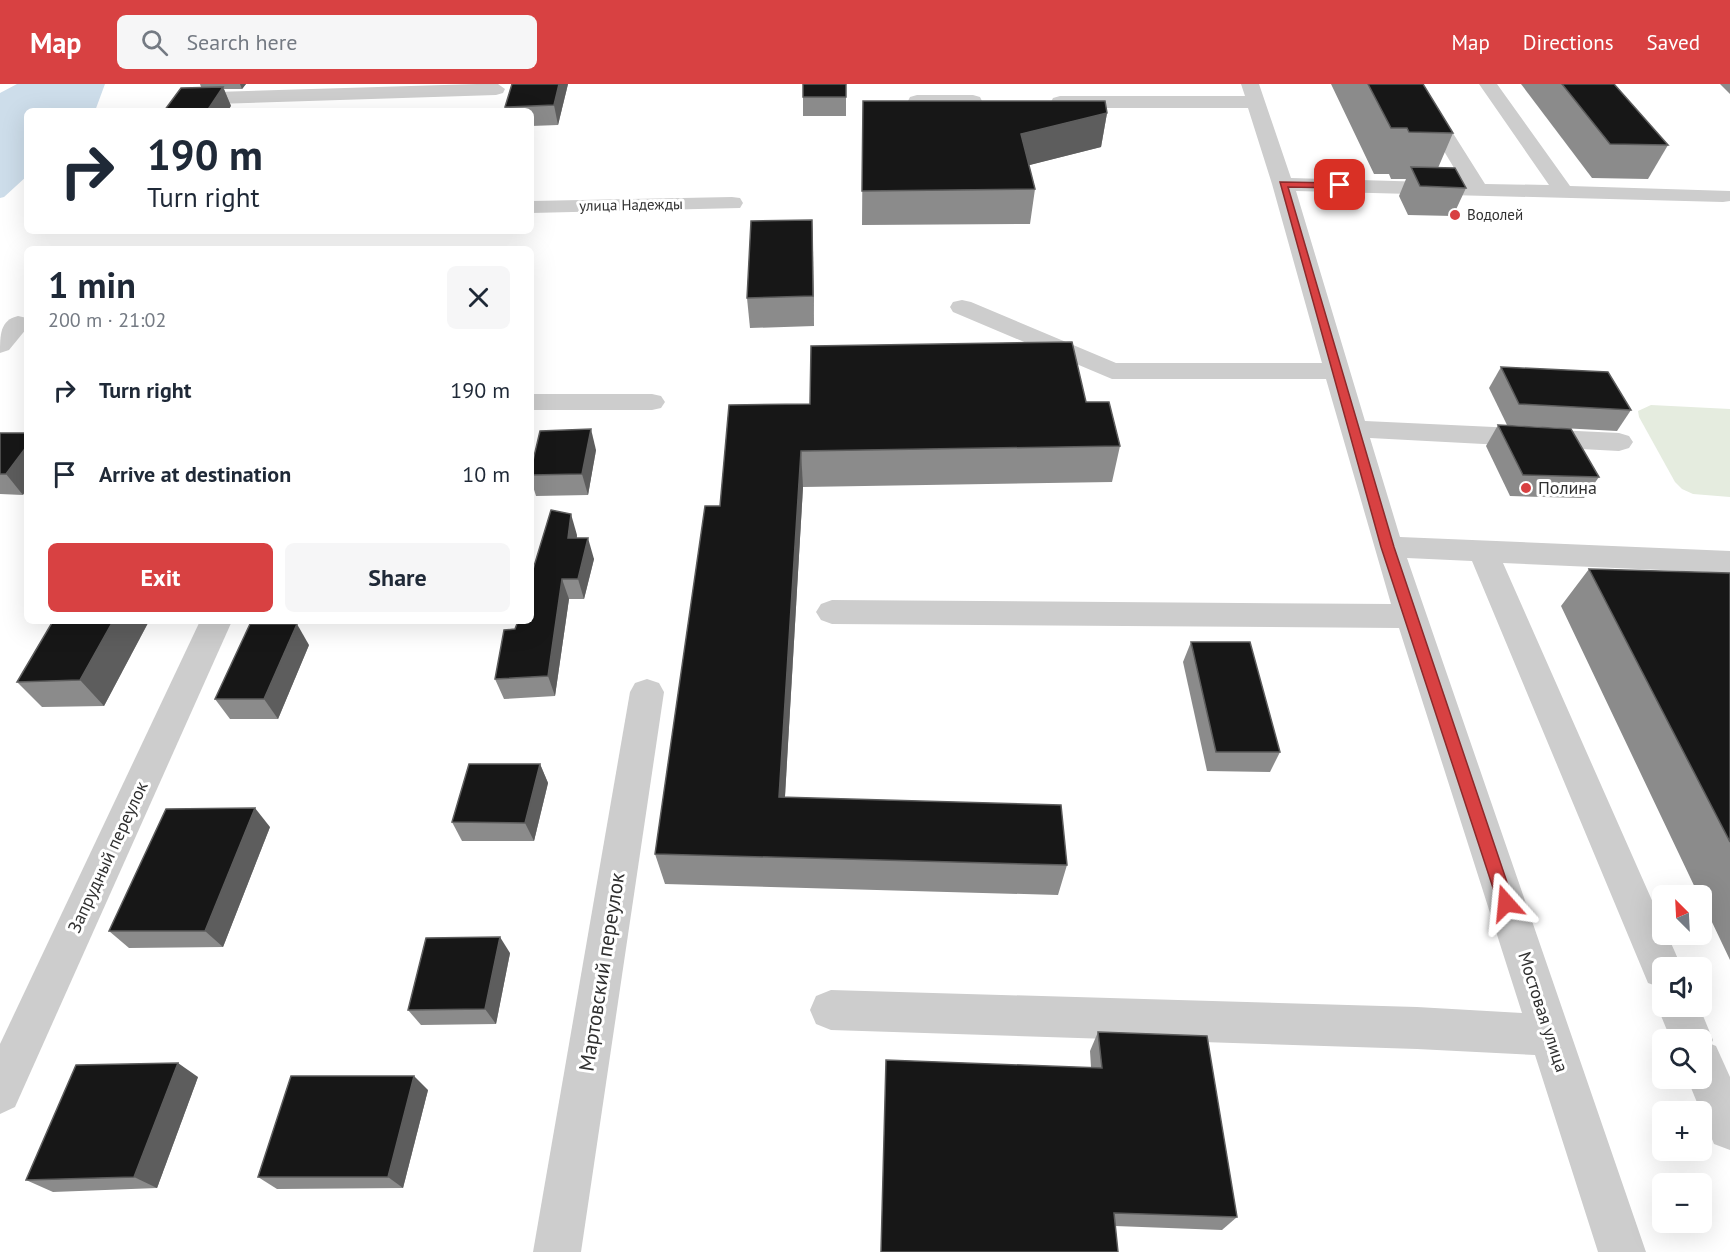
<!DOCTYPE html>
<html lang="en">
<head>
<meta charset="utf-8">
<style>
	body { margin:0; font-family:"PT Sans",sans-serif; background:#f6f6f7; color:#1f2937; height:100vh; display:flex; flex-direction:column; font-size:22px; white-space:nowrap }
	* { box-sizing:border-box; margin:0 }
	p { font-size:20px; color:#747a83 }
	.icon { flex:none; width:33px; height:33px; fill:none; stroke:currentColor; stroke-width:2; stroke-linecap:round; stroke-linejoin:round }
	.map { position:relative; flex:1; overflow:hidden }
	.side { position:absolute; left:24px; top:162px; width:510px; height:378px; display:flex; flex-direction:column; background:#fff; border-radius:9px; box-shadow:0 6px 24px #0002 }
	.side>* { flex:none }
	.hud { position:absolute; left:24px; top:24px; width:510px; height:126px; border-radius:9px; box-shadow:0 6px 24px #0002; background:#fff; color:#1f2937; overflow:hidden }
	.needle { width:39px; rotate:336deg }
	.controls { position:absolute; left:1652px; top:801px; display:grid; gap:12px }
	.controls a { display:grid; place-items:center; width:60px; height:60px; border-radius:9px; background:#fff; box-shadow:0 6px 24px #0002; font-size:30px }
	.pin { position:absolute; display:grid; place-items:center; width:51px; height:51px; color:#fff; margin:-26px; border-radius:12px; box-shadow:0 3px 9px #0006 }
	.me { position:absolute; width:66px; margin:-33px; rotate:342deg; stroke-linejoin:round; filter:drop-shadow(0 0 4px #0008) }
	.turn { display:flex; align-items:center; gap:21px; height:126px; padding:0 24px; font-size:27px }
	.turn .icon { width:78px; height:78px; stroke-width:2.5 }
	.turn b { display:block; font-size:42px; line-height:51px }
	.round { display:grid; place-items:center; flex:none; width:63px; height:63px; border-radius:9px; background:#f6f6f7 }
	.head { display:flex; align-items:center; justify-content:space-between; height:102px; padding:0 24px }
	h1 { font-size:36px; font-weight:800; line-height:45px }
	.primary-button { display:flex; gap:12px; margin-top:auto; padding:12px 24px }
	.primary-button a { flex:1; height:69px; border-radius:9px; background:#d84142; color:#fff; font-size:24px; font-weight:800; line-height:69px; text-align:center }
	.primary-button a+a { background:#f6f6f7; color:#1f2937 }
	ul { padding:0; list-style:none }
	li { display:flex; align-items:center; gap:18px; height:84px; padding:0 24px }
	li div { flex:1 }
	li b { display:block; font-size:22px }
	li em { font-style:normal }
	header { display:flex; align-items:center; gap:36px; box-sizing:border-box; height:84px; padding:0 30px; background:#d84142; color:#fff }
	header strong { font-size:28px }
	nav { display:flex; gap:33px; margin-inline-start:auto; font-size:21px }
	.search { width:420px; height:54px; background:#f6f6f7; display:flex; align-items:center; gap:15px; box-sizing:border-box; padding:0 21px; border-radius:9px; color:#747a83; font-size:22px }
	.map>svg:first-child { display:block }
	.green { fill:#e5ecdf }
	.water { fill:#cdddea }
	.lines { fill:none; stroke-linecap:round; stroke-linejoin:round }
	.minor { fill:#cdcdcd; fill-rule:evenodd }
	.wall { fill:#8b8b8b }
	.shaded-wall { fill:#5d5d5d }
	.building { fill:#171717; stroke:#5d5d5d; stroke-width:1.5 }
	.route { fill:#d84142; stroke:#8c2a2b; stroke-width:1.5 }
	.poi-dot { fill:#d84142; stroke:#fff; stroke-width:2 }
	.labels { text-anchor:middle; stroke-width:6; stroke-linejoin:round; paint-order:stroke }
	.far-street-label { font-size:15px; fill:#303030; stroke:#fff }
	.far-poi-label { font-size:15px; fill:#303030; stroke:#fff; text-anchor:start }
	.poi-label { font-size:18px; fill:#303030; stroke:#fff; text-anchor:start }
	.street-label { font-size:18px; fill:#303030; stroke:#fff }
	.near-street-label { font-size:21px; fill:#303030; stroke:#fff }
</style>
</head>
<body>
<header>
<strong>Map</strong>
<div class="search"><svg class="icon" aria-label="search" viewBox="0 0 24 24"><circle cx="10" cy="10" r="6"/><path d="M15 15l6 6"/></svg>Search here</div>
<nav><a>Map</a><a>Directions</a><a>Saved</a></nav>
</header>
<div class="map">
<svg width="1730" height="1168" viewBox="0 0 1730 1168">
	<rect width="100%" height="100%" fill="#fff"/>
	<path class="green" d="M 1651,321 L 1730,325 L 1730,413 L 1693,410 L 1682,405 L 1675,398 L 1639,333 L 1638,327 Z"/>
	<path class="water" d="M 17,0 L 105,0 L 95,27 L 27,27 L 27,92 L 4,113 L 0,114 L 0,9 Z"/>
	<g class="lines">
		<g class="minor">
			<path d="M 477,0 L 498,0 L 505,5 L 503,9 L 496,11 L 183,21 L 176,19 L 174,15 L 176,11 L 183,9 Z"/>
			<path d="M 1241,0 L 1259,0 L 1291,94 L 1463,99 L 1404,0 L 1422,0 L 1485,100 L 1549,101 L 1479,0 L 1497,0 L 1570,102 L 1730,107 L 1730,117 L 1723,118 L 1296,107 L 1365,337 L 1619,349 L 1629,352 L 1633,358 L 1629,364 L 1619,367 L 1370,354 L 1400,453 L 1730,467 L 1730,489 L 1503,479 L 1662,839 L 1662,850 L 1667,850 L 1682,884 L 1662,884 L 1662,904 L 1648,899 L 1472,477 L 1407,474 L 1646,1168 L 1598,1168 L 1535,971 L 1417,965 L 831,946 L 816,940 L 810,926 L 816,912 L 831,906 L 1417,923 L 1522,929 L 1399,544 L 832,540 L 821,536 L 816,528 L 821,520 L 832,516 L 1391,520 L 1326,295 L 1112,295 L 953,228 L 950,223 L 953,218 L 962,216 L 971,218 L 1116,279 L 1322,279 L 1272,100 L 1248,24 L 1060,24 L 1053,22 L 1051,18 L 1053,14 L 1060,12 L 1245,12 Z"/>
			<path d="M 917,11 L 973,11 L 980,13 L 982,17 L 980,21 L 973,23 L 910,21 L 908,17 L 910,13 Z"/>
			<path d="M 732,113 L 740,114 L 743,119 L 740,124 L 531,129 L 531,117 Z"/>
			<path d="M 18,232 L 27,234 L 27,244 L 9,266 L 0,269 C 0,251 0,236 18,232 Z"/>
			<path d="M 531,310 L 652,310 L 661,312 L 665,318 L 661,324 L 652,326 L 531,326 Z"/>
			<path d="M 200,537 L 232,537 L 15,1023 L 0,1030 L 0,960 Z"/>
			<path d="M 647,595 L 659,599 L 664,608 L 581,1168 L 533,1168 L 630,608 L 635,599 Z"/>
			<path d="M 1662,911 L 1662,922 L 1699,922 L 1713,956 L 1711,960 L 1716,962 L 1730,993 L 1730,1066 L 1714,1060 L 1687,994 L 1701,994 L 1701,956 L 1671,956 L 1657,922 Z"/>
		</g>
	</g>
	<g class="wall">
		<path d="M 200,0 L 246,0 L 242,5 L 224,5 L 231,22 L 201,3 Z"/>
		<path d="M 568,0 L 558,41 L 531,42 L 531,27 L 506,27 L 505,23 Z"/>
		<path d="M 846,0 L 846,32 L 803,32 L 803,13 Z"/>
		<path d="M 1331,0 L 1423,0 L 1453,49 L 1438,84 L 1466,104 L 1453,132 L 1408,131 L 1399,112 L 1406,95 L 1391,95 L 1389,90 L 1374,90 Z"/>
		<path d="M 1521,0 L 1614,0 L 1668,61 L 1648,95 L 1592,94 Z"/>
		<path d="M 1720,0 L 1730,0 L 1730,10 Z"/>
		<path d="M 863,17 L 1107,29 L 1101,63 L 1029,81 L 1035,105 L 1030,140 L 862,141 Z"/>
		<path d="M 812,136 L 814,242 L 750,244 L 747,214 Z"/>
		<path d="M 1501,283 L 1631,326 L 1617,347 L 1507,341 L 1489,304 Z"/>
		<path d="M 1086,318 L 1120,362 L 1112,398 L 803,403 L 785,713 L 1067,781 L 1058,811 L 665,800 L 655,770 L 720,422 L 729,321 Z"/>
		<path d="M 1498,341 L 1599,393 L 1584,414 L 1510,412 L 1486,362 Z"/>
		<path d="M 0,349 L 23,411 L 0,410 Z"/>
		<path d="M 596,366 L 588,411 L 536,412 L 531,396 L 531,385 Z"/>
		<path d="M 577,451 L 577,454 L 594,475 L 584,515 L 569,515 L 555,612 L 504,615 L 495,595 L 515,545 Z"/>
		<path d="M 1589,485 L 1730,489 L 1730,876 L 1701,815 L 1701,812 L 1699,812 L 1561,522 Z"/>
		<path d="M 53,537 L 149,537 L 104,622 L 42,623 L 17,598 Z"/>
		<path d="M 1191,558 L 1280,668 L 1270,688 L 1207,687 L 1183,578 Z"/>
		<path d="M 309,561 L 278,635 L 230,635 L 215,615 Z"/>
		<path d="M 540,680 L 548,699 L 534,757 L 462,757 L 452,738 Z"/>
		<path d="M 270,743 L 223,863 L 129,864 L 109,847 Z"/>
		<path d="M 510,869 L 496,940 L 421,941 L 408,926 Z"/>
		<path d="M 1098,948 L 1237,1133 L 1222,1146 L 1115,1142 L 1091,983 L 1090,967 Z"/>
		<path d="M 198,993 L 157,1104 L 53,1108 L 26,1096 Z"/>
		<path d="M 428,1006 L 403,1104 L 277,1105 L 258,1093 Z"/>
	</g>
	<g class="shaded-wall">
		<path d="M 240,0 L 246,0 L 242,5 Z"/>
		<path d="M 559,0 L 568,0 L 558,41 L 554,21 Z"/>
		<path d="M 223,3 L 231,22 L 228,27 L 207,27 Z"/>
		<path d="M 1107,29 L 1101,63 L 1018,84 L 1021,50 Z"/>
		<path d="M 812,136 L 813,165 L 814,242 L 813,212 Z"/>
		<path d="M 591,345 L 596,366 L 588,411 L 582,390 Z"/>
		<path d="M 27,362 L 27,405 L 23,411 L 6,390 Z"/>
		<path d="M 801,367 L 803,403 L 783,745 L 779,713 Z"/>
		<path d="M 571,430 L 577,451 L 574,475 L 568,454 Z"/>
		<path d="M 588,454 L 594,475 L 584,515 L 578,495 Z"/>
		<path d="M 562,495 L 569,515 L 555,612 L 548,592 Z"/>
		<path d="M 113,537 L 149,537 L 104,622 L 80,596 Z"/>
		<path d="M 297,540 L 309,561 L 278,635 L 264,615 Z"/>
		<path d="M 540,680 L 548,699 L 534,757 L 525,739 Z"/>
		<path d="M 255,724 L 270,743 L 223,863 L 205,847 Z"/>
		<path d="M 500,853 L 510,869 L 496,940 L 485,925 Z"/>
		<path d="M 178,979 L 198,993 L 157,1104 L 134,1093 Z"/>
		<path d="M 414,992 L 428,1006 L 403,1104 L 388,1093 Z"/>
	</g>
	<g class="building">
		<path d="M 512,0 L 559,0 L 554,21 L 505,23 Z"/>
		<rect x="803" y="0" width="43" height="13"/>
		<path d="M 1368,0 L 1423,0 L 1453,49 L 1409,48 L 1407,44 L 1391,44 Z"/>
		<path d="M 1562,0 L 1614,0 L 1668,61 L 1610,60 Z"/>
		<path d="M 223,3 L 207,27 L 164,27 L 181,4 Z"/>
		<path d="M 863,17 L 1105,17 L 1107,29 L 1021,50 L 1035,105 L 862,107 Z"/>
		<path d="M 1411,83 L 1455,84 L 1466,104 L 1420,102 Z"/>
		<path d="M 812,136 L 813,212 L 747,214 L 751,137 Z"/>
		<path d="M 1072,258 L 1086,318 L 1109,318 L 1120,362 L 801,367 L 779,713 L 1061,721 L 1067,781 L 655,770 L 705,422 L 720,422 L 729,321 L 810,320 L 811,262 Z"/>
		<path d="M 1501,283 L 1608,288 L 1631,326 L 1519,320 Z"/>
		<path d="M 1498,341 L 1571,345 L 1599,393 L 1523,391 Z"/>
		<path d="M 591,345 L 582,390 L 531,391 L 531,385 L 540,347 Z"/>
		<path d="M 0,349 L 27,349 L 27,362 L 6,390 L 0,390 Z"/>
		<path d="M 551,426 L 571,430 L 568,454 L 588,454 L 578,495 L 562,495 L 548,592 L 495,595 L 504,546 L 515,545 L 518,537 L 531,537 L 531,492 Z"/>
		<path d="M 1589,485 L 1730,489 L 1730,758 Z"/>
		<path d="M 53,537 L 113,537 L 80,596 L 17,598 Z"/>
		<path d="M 250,540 L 297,540 L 264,615 L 215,615 Z"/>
		<path d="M 1191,558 L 1250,558 L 1280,668 L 1216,668 Z"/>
		<path d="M 469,680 L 540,680 L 525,739 L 452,738 Z"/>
		<path d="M 255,724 L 205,847 L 109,847 L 166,725 Z"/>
		<path d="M 500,853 L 485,925 L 408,926 L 426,854 Z"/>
		<path d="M 1098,948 L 1207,952 L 1237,1133 L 1114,1129 L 1118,1168 L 881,1168 L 886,976 L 1102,984 Z"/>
		<path d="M 178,979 L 134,1093 L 26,1096 L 76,981 Z"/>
		<path d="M 291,992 L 414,992 L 388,1093 L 258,1093 Z"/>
	</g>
	<path class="route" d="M 1280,98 L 1340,99 L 1344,101 L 1340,104 L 1288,103 L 1394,463 L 1514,819 L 1512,824 L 1506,826 L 1500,824 L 1498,819 L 1381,463 Z"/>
	<g class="poi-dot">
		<circle cx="1455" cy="131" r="6"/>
		<circle cx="1526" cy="404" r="6"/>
	</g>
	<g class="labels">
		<g class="far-street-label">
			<text transform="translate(631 121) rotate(-1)" y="5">улица Надежды</text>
		</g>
		<g class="far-poi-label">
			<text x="1467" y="136">Водолей</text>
		</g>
		<g class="poi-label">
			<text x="1538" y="410">Полина</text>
		</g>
		<g class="street-label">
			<text transform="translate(108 773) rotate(-65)" y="6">Запрудный переулок</text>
			<text transform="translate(1543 928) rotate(72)" y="6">Мостовая улица</text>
		</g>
		<g class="near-street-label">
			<text transform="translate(602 888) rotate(-81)" y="7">Мартовский переулок</text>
		</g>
	</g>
</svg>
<div class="controls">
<a><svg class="needle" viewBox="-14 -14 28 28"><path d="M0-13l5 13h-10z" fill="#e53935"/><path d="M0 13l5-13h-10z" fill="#747a83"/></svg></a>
<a><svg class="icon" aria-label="sound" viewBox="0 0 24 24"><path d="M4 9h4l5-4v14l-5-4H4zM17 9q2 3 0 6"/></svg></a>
<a><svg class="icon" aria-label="search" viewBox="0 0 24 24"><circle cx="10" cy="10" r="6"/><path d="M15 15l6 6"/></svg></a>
<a>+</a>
<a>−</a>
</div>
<div class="pin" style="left:1340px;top:101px;background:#d93025"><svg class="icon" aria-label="arrive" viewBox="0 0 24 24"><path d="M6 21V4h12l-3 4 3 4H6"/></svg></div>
<svg class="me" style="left:1506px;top:819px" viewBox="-20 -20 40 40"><path d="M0-17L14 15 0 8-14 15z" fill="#d84142" stroke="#fff" stroke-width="4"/></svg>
<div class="hud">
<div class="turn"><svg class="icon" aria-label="right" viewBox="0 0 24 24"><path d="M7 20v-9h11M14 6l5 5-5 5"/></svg><div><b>190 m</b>Turn right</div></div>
</div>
<section class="side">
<div class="head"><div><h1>1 min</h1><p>200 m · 21:02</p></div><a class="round"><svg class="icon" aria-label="close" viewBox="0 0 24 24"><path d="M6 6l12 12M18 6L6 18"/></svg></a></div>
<ul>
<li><svg class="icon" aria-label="right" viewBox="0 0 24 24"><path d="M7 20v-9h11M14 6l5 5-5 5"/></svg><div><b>Turn right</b></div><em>190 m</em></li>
<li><svg class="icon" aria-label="arrive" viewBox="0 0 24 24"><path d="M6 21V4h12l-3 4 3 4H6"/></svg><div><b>Arrive at destination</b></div><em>10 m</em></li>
</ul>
<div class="primary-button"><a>Exit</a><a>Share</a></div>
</section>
</div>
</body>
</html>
